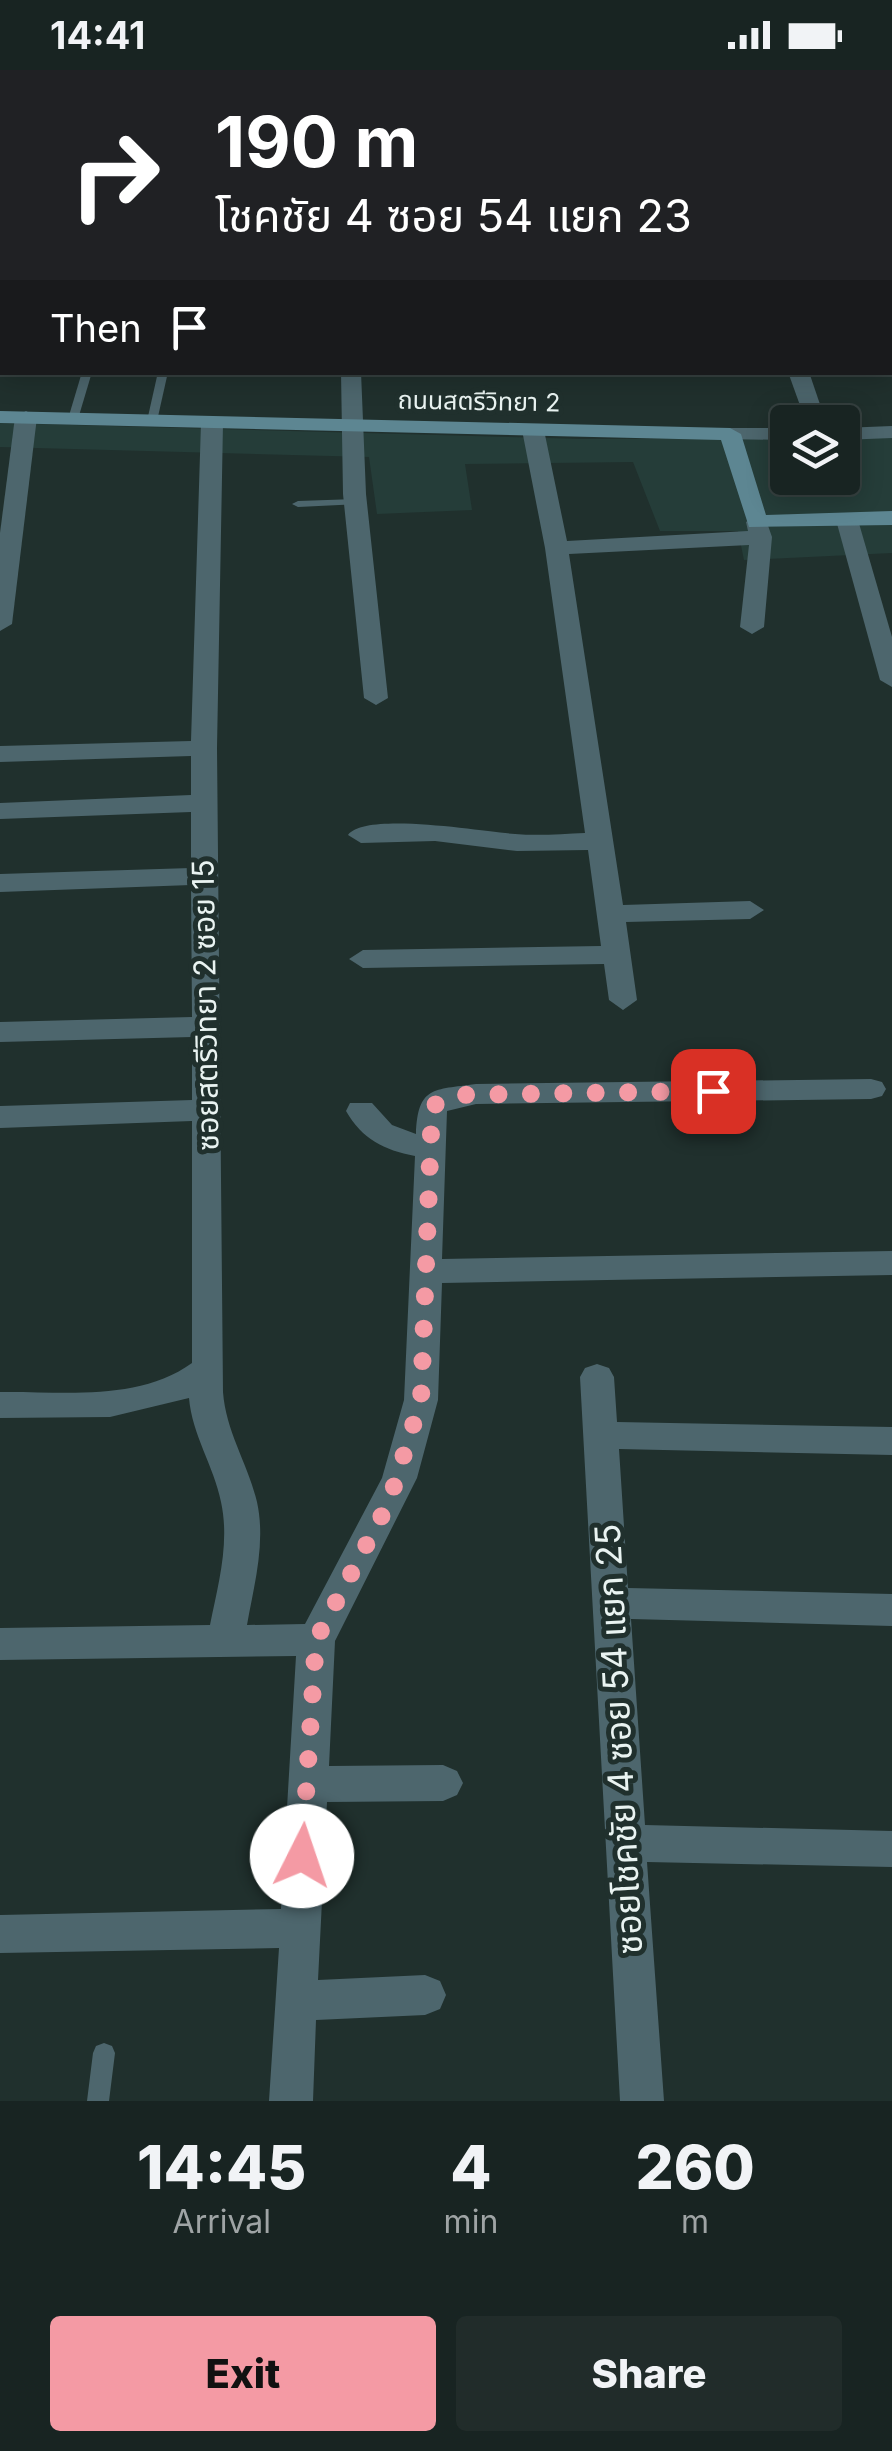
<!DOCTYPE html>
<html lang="en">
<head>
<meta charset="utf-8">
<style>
	body { margin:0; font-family:Inter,"Noto Sans Thai",sans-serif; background:#212c2a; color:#f1f3f6; height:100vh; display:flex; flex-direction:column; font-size:38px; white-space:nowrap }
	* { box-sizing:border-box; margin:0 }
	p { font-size:32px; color:#9fa4a5 }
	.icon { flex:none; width:55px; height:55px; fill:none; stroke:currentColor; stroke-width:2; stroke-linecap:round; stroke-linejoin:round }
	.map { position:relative; height:2031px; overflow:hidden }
	.side { display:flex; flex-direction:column; background:#182422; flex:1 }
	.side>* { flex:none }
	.banner { position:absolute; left:0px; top:0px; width:892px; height:305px; box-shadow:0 5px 25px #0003,0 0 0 2px #364140; background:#202124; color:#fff; overflow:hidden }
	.controls { position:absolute; left:770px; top:335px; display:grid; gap:20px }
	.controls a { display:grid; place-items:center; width:90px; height:90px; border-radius:10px; background:#182422; box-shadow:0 5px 25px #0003,0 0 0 2px #364140; font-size:50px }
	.pin { position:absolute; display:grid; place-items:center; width:85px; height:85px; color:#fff; margin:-42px; border-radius:20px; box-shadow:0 5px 15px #0006 }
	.me { position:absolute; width:110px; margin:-55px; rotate:4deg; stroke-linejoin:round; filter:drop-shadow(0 0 8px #0008) }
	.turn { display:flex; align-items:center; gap:35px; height:210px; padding:0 50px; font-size:45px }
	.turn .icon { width:130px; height:130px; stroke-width:2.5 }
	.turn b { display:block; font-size:70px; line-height:85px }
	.then { display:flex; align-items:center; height:95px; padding:0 50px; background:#0003; gap:20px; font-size:38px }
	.eta { display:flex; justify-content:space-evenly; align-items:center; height:170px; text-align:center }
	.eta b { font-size:60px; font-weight:800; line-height:70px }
	.action { display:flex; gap:20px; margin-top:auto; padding:20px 50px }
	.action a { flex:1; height:115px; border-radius:10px; background:#f49aa4; color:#111; font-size:40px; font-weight:800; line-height:115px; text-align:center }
	.action a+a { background:#212c2a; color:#f1f3f6 }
	.status { display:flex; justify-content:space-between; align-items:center; height:70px; padding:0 50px; background:#182422; direction:ltr }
	.status svg { height:28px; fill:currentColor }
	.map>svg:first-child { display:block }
	.built { fill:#253d39 }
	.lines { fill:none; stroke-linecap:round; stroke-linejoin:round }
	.canal { fill:#00152d; fill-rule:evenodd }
	.lane { fill:#4d666d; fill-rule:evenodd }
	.street { fill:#4d666d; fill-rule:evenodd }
	.secondary { fill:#5d8692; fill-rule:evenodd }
	.route { stroke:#f49aa4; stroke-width:18; stroke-dasharray:0 32.4 }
	.labels { text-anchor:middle; stroke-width:10; stroke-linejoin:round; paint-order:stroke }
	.far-street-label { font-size:25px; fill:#e9f3f1; stroke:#20302d }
	.street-label { font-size:30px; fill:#e9f3f1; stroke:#20302d }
	.near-street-label { font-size:35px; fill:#e9f3f1; stroke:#20302d }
</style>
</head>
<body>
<div class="status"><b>14:41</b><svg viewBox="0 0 49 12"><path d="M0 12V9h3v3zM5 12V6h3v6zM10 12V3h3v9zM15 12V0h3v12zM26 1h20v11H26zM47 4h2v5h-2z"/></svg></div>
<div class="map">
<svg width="892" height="2031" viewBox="0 0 892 2031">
	<rect width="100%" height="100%" fill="#20302d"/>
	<path class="built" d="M 0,353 L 582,369 L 787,368 L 788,408 L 842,408 L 843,367 L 892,367 L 892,483 L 744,490 L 738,461 L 660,461 L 633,392 L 465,394 L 472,440 L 377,444 L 369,387 L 0,377 Z"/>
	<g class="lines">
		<g class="canal">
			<rect x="0" y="100" width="2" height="10"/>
			<rect x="890" y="146" width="2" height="12"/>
		</g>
		<g class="lane">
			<path d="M 82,302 L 92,302 L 78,349 L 73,352 L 68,349 Z"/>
			<path d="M 158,302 L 168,302 L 157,351 L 152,354 L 147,351 Z"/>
			<path d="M 356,429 L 362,432 L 360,434 L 298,437 L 292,434 L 298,431 Z"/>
			<path d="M 104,1973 L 112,1976 L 115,1983 L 109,2031 L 87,2031 L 93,1983 L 96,1976 Z"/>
		</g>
		<g class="street">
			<path d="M 783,0 L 812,0 L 813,2 L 784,2 Z"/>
			<rect x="890" y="14" width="2" height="10"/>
			<rect x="890" y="68" width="2" height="10"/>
			<rect x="890" y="125" width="2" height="12"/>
			<path d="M 2,146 L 2,164 L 0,165 L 0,147 Z"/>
			<path d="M 341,302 L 361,302 L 366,424 L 388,628 L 376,635 L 364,628 L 343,424 Z"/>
			<path d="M 788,302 L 809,302 L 826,352 L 806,352 Z"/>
			<path d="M 26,341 L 37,347 L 12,554 L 0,561 L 0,463 L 15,347 Z"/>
			<path d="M 212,347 L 223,353 L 217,678 L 223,1322 C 226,1362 248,1394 257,1432 C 266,1473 254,1515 247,1555 L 305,1554 L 382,1408 L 404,1330 L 415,1086 C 384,1080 362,1069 346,1041 L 350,1033 L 372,1033 L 392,1055 L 416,1064 C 418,1016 433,1020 476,1014 L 871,1009 L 882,1012 L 886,1019 L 882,1026 L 871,1029 L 476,1034 L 447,1041 L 442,1189 L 892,1181 L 892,1205 L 442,1213 L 438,1330 L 417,1408 L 335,1571 L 329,1696 L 443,1695 L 457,1701 L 463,1713 L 457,1725 L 443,1731 L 327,1732 L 318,1910 L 425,1905 L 440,1911 L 446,1925 L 440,1939 L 425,1945 L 316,1950 L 313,2031 L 269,2031 L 279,1878 L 0,1883 L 0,1845 L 281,1839 L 296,1586 L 0,1590 L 0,1558 L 210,1555 C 218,1515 230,1473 221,1432 C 214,1396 192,1365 189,1328 L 110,1347 L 0,1348 L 0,1322 C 63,1321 138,1332 192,1293 L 192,1051 L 0,1058 L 0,1036 L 192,1030 L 192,967 L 0,972 L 0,952 L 192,947 L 191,815 L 0,822 L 0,804 L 191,798 L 191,742 L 0,749 L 0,733 L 191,725 L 191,686 L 0,692 L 0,676 L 191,671 L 201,353 Z"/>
			<path d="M 533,354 L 544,360 L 567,471 L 748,461 L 746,452 L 757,445 L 765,447 L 772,467 L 764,557 L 752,564 L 740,557 L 749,475 L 569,484 L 623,835 L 750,831 L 764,840 L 750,849 L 626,852 L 637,930 L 623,940 L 609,930 L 604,894 L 363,898 L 349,889 L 363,880 L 601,876 L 588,780 L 517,781 L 435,771 L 361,773 L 348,765 C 366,741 484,762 515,764 C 538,766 562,764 585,763 L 545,478 L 522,360 Z"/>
			<path d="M 892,356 L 892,368 L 842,370 L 842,358 Z"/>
			<path d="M 730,358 L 788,358 L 788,370 L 722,369 L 722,359 Z"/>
			<path d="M 847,443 L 858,450 L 892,567 L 892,617 L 880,610 L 836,450 Z"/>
			<path d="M 597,1294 L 609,1298 L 614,1307 L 617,1352 L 892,1357 L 892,1385 L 619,1379 L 628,1518 L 892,1524 L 892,1556 L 631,1549 L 645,1755 L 892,1761 L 892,1797 L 647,1792 L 664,2031 L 620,2031 L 580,1307 L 585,1298 Z"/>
		</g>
		<path class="secondary" d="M 0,341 L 730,358 L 741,364 L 766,445 L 892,441 L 892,455 L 749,457 L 721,370 L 0,353 Z"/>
	</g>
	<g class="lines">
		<path class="route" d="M 302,1786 L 316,1570 L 389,1432 L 421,1330 L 432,1036 L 458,1025 L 713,1021"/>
	</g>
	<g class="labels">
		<g class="far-street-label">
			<text transform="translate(479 331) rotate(1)" y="9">ถนนสตรีวิทยา 2</text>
		</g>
		<g class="street-label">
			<text transform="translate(206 935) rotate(-91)" y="10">ซอยสตรีวิทยา 2 ซอย 15</text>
		</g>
		<g class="near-street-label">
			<text transform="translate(619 1669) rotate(-93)" y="12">ซอยโชคชัย 4 ซอย 54 แยก 25</text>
		</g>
	</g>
</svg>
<div class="controls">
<a><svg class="icon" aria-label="layers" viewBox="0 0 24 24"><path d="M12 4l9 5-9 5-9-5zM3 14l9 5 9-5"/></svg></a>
</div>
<div class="pin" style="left:713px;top:1021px;background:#d93025"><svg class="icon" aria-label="arrive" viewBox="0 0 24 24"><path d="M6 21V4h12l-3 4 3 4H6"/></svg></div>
<svg class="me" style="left:302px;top:1786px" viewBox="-20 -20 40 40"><circle r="19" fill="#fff"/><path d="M0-13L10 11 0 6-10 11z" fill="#f49aa4"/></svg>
<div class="banner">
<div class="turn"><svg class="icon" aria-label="right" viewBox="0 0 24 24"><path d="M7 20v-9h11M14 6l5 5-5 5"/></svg><div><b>190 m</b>โชคชัย 4 ซอย 54 แยก 23</div></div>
<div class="then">Then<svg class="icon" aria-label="arrive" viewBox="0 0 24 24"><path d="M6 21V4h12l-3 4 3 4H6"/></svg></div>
</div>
</div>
<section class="side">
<div class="eta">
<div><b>14:45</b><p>Arrival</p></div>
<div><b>4</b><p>min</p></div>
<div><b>260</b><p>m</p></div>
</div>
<div class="action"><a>Exit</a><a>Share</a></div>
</section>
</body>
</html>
